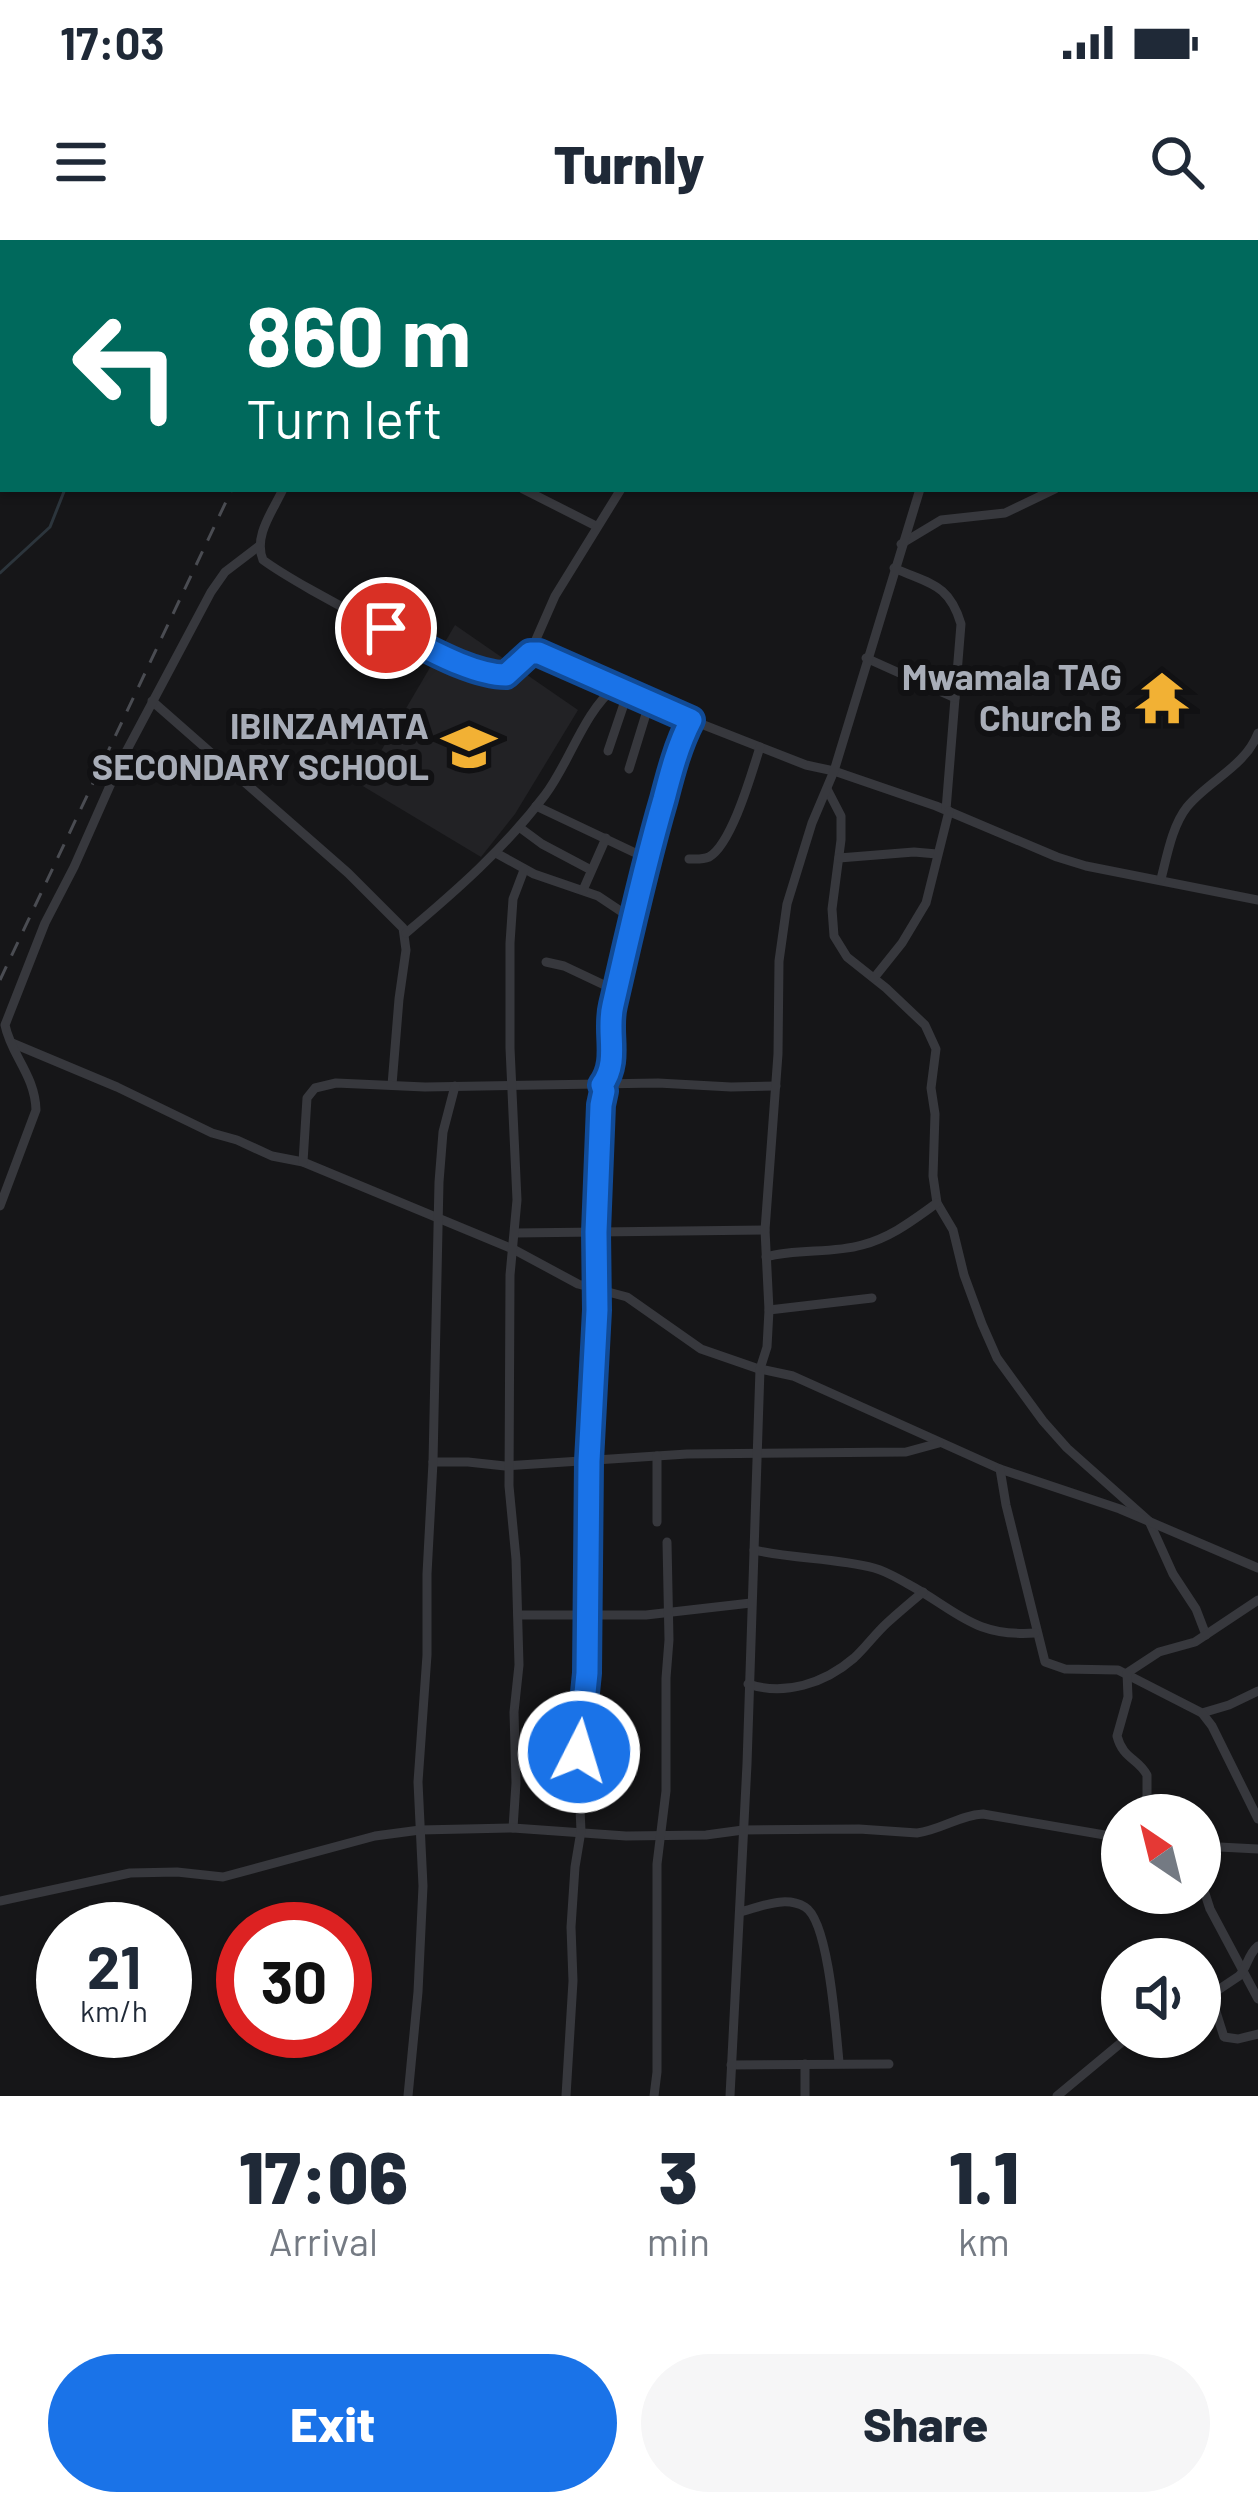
<!DOCTYPE html>
<html lang="en">
<head>
<meta charset="utf-8">
<style>
	body { margin:0; font-family:Barlow,sans-serif; background:#f6f6f7; color:#1f2937; height:100vh; display:flex; flex-direction:column; font-size:45px; white-space:nowrap }
	* { box-sizing:border-box; margin:0 }
	p { font-size:39px; color:#747a83 }
	.icon { flex:none; width:66px; height:66px; fill:none; stroke:currentColor; stroke-width:2; stroke-linecap:round; stroke-linejoin:round }
	.map { position:relative; height:1856px; overflow:hidden }
	.side { display:flex; flex-direction:column; background:#fff; flex:1 }
	.side>* { flex:none }
	.banner { position:absolute; left:0px; top:0px; width:1260px; height:252px; box-shadow:0 3px 9px #0004; background:#00695c; color:#fff; overflow:hidden }
	.needle { width:78px; rotate:325deg }
	.controls { position:absolute; left:1101px; top:1554px; display:grid; gap:24px }
	.controls a { display:grid; place-items:center; width:120px; height:120px; border-radius:50%; background:#fff; box-shadow:0 3px 9px #0004; font-size:60px }
	.speed { position:absolute; left:36px; top:1662px; display:flex; gap:24px; font-size:60px; font-weight:700; text-align:center }
	.speed>* { display:grid; place-content:center; width:156px; height:156px; border-radius:50%; background:#fff; box-shadow:0 3px 9px #0004; line-height:1 }
	.speed small { font-size:30px; font-weight:400 }
	.speed .limit { border:18px solid #d22; background:#fff; color:#111 }
	.pin { position:absolute; display:grid; place-items:center; width:102px; height:102px; color:#fff; margin:-51px; border:6px solid #fff; border-radius:50%; box-shadow:0 3px 12px #0007 }
	.me { position:absolute; width:132px; margin:-66px; rotate:5deg; stroke-linejoin:round; filter:drop-shadow(0 0 9px #0008) }
	.turn { display:flex; align-items:center; gap:42px; height:252px; padding:0 48px; font-size:54px }
	.turn .icon { width:156px; height:156px; stroke-width:2.5 }
	.turn b { display:block; font-size:84px; line-height:102px }
	.eta { display:flex; justify-content:space-evenly; align-items:center; height:204px; text-align:center }
	.eta b { font-size:72px; font-weight:800; line-height:84px }
	.button { display:flex; gap:24px; margin-top:auto; padding:24px 48px }
	.button a { flex:1; height:138px; border-radius:72px; background:#1a73e8; color:#fff; font-size:48px; font-weight:800; line-height:138px; text-align:center }
	.button a+a { background:#f6f6f7; color:#1f2937 }
	.status { display:flex; justify-content:space-between; align-items:center; height:84px; padding:0 60px; background:#fff; direction:ltr }
	.status svg { height:33px; fill:currentColor }
	header { display:flex; justify-content:space-between; align-items:center; height:156px; padding:0 48px; background:#fff; font-size:54px; font-weight:800 }
	.map>svg:first-child { display:block }
	.built { fill:#222225 }
	.lines { fill:none; stroke-linecap:round; stroke-linejoin:round }
	.stream { stroke:#2c353c; stroke-width:3 }
	.street { stroke:#37383d; stroke-width:9 }
	.rail { stroke:#4a4c52; stroke-width:3; stroke-dasharray:15 12; stroke-linecap:butt }
	.route-casing { stroke:#114b97; stroke-width:30 }
	.route { stroke:#1a73e8; stroke-width:21 }
	.labels { text-anchor:middle; stroke-width:12; stroke-linejoin:round; paint-order:stroke }
	.poi-label { font-size:36px; font-weight:bold; fill:#a8adb8; stroke:#111113; text-anchor:end }
</style>
</head>
<body>
<div class="status"><b>17:03</b><svg viewBox="0 0 49 12"><path d="M0 12V9h3v3zM5 12V6h3v6zM10 12V3h3v9zM15 12V0h3v12zM26 1h20v11H26zM47 4h2v5h-2z"/></svg></div>
<header><svg class="icon" aria-label="menu" viewBox="0 0 24 24"><path d="M4 6h16M4 12h16M4 18h16"/></svg>Turnly<svg class="icon" aria-label="search" viewBox="0 0 24 24"><circle cx="10" cy="10" r="6"/><path d="M15 15l6 6"/></svg></header>
<div class="map">
<svg width="1258" height="1856" viewBox="0 0 1258 1856">
	<rect width="100%" height="100%" fill="#161618"/>
	<path class="built" d="M 455,385 L 578,470 L 515,574 L 481,617 L 361,545 Z"/>
	<g class="lines">
		<g class="stream">
			<path d="M 139,3 L 139,0"/>
			<path d="M 0,333 L 50,287 L 65,249"/>
		</g>
		<g class="street">
			<path d="M 541,0 L 544,3"/>
			<path d="M 863,0 L 867,3"/>
			<path d="M 908,0 L 912,3"/>
			<path d="M 926,0 L 926,3"/>
			<path d="M 388,3 L 390,0"/>
			<path d="M 503,3 L 505,0"/>
			<path d="M 596,3 L 596,0"/>
			<path d="M 676,3 L 679,0"/>
			<path d="M 779,3 L 781,0"/>
			<path d="M 1029,3 L 1030,0"/>
			<path d="M 1210,3 L 1212,0"/>
			<path d="M 1257,102 L 1258,101"/>
			<path d="M 283,249 C 273,271 253,296 263,320 C 301,348 463,435 506,435 L 530,413 L 539,413 L 691,480 L 806,525 L 834,531 L 936,566 L 1057,617 L 1086,626 L 1258,660"/>
			<path d="M 523,249 L 596,286"/>
			<path d="M 901,304 L 941,280 L 1005,273 L 1055,249"/>
			<path d="M 894,328 C 929,344 949,343 961,384 L 946,570"/>
			<path d="M 530,413 L 555,356 L 621,249"/>
			<path d="M 866,418 L 955,458"/>
			<path d="M 152,461 L 348,633 L 403,688 L 406,710 L 399,759 L 392,845"/>
			<path d="M 608,511 L 628,452"/>
			<path d="M 629,529 L 650,461"/>
			<path d="M 827,549 L 841,576 L 841,600 L 832,669 L 834,696 L 847,717 L 886,748 L 925,785 L 936,809 L 931,848 L 935,874 L 933,936 L 937,963 L 953,990 L 964,1035 L 982,1084 L 997,1118 L 1043,1181 L 1067,1208 L 1149,1281 L 1173,1334 L 1196,1369 L 1206,1395"/>
			<path d="M 536,566 L 646,618"/>
			<path d="M 519,587 L 542,604 L 591,630"/>
			<path d="M 496,613 L 534,634 L 598,656 L 631,678"/>
			<path d="M 839,618 L 914,612 L 937,614"/>
			<path d="M 689,619 C 695,619 702,620 709,617 C 732,604 752,532 760,507"/>
			<path d="M 1161,639 C 1167,616 1172,586 1187,567 C 1209,540 1245,527 1258,493"/>
			<path d="M 583,650 L 606,598"/>
			<path d="M 406,693 C 456,651 505,608 545,555 C 570,522 583,473 616,446"/>
			<path d="M 546,722 L 564,726 L 617,751"/>
			<path d="M 874,738 L 902,703 L 926,663 L 949,571"/>
			<path d="M 12,803 L 117,847 L 212,893 L 237,900 L 272,916 L 303,922 L 513,1009 L 578,1044 L 627,1057 L 701,1109 L 756,1128 L 793,1136 L 1000,1229 L 1120,1269 L 1258,1328"/>
			<path d="M 303,922 L 307,858 L 315,848 L 336,843 L 425,847 L 658,843 L 731,847 L 776,846"/>
			<path d="M 0,966 L 36,870 C 35,835 11,815 5,785 L 45,683 L 74,627 L 120,523 L 211,352 L 225,332 L 259,306"/>
			<path d="M 515,993 L 765,990"/>
			<path d="M 766,1017 C 798,1008 831,1014 862,1005 C 892,997 913,980 937,963"/>
			<path d="M 769,1070 L 872,1058"/>
			<path d="M 433,1222 L 468,1222 L 505,1226 L 687,1214 L 906,1212 L 939,1203"/>
			<path d="M 1000,1229 L 1006,1265 L 1045,1422 L 1065,1429 L 1118,1430 L 1202,1473 L 1229,1465 L 1258,1451"/>
			<path d="M 657,1282 L 657,1216"/>
			<path d="M 754,1310 C 793,1319 835,1318 874,1328 C 886,1331 897,1338 908,1344 C 958,1371 973,1397 1035,1393"/>
			<path d="M 518,1375 L 646,1375 L 751,1363"/>
			<path d="M 748,1444 C 784,1456 824,1444 854,1418 C 865,1408 875,1394 887,1383 C 898,1373 911,1362 923,1352"/>
			<path d="M 1202,1473 L 1212,1486 L 1258,1579"/>
			<path d="M 1147,1575 L 1147,1535 C 1138,1518 1123,1519 1117,1496 L 1128,1457 L 1127,1433 L 1159,1412 L 1195,1402 L 1258,1360"/>
			<path d="M 513,1588 L 516,1543 L 514,1472 L 519,1425 L 516,1319 L 509,1246 L 510,1035 L 517,960 L 510,808 L 510,703 L 513,659 L 524,630"/>
			<path d="M 1200,1606 L 1258,1609"/>
			<path d="M 1200,1638 L 1210,1669 L 1258,1759"/>
			<path d="M 0,1661 L 130,1633 L 177,1632 L 223,1637 L 375,1596 L 420,1590 L 513,1588 L 626,1596 L 706,1595 L 743,1590 L 859,1589 L 917,1593 C 941,1590 960,1575 983,1574 L 1122,1598"/>
			<path d="M 740,1672 C 760,1667 785,1655 805,1667 C 829,1681 836,1792 839,1822"/>
			<path d="M 1211,1756 L 1224,1797 L 1238,1799 L 1258,1794"/>
			<path d="M 1200,1762 L 1239,1736 C 1248,1727 1247,1715 1258,1706"/>
			<path d="M 805,1824 L 805,1856"/>
			<path d="M 731,1825 L 889,1824"/>
			<path d="M 408,1856 L 418,1752 L 423,1646 L 418,1542 L 427,1415 L 427,1334 L 433,1222 L 439,942 L 443,892 L 455,846"/>
			<path d="M 566,1856 L 573,1741 L 571,1687 L 575,1627 L 581,1591 L 578,1524 L 587,1433 L 589,1221 L 597,1069 L 596,992 L 601,865 L 604,851 L 602,845 L 611,823 L 614,796 L 611,775 L 633,668 L 671,531 L 691,480"/>
			<path d="M 654,1856 L 657,1832 L 657,1624 L 666,1551 L 666,1438 L 669,1400 L 667,1302"/>
			<path d="M 730,1856 L 747,1524 L 760,1129 L 767,1107 L 769,1070 L 765,990 L 778,814 L 779,721 L 787,664 L 812,583 L 834,531 L 920,249"/>
			<path d="M 1057,1856 L 1128,1797"/>
		</g>
		<g class="rail">
			<path d="M 348,3 L 349,0"/>
			<path d="M 0,740 L 232,249"/>
		</g>
	</g>
	<g class="lines">
		<defs>
			<path id="route" d="M 386,388 C 420,404 470,435 506,435 L 530,413 L 539,413 L 691,480 C 678,505 671,532 664,559 C 644,627 629,696 613,765 C 606,793 620,820 602,845 L 604,851 L 601,865 L 596,992 L 597,1070 L 589,1221 L 587,1433 L 579,1512"/>
		</defs>
		<use href="#route" class="route-casing"/>
		<use href="#route" class="route"/>
	</g>
	<defs>
		<symbol id="temple-bare" viewBox="-9 -9 18 18"><path d="M0-6L5-2H3V0L6.5 2.5H4V6H1.5V3h-3V6H-4V2.5H-6.5L-3 0V-2H-5Z" fill="#f2b134" stroke="#111113" stroke-width="2.5" paint-order="stroke"/></symbol>
		<symbol id="school-bare" viewBox="-9 -9 18 18"><path d="M0-5L7-2L0 1L-7-2ZM-4 1L0 2.5L4 1V4Q0 6-4 4Z" fill="#f2b134" stroke="#111113" stroke-width="2.5" paint-order="stroke"/></symbol>
	</defs>
	<g fill-rule="evenodd">
		<use href="#temple-bare" x="1124" y="420" width="76" height="76"/>
		<use href="#school-bare" x="431" y="469" width="76" height="76"/>
	</g>
	<g class="labels">
		<g class="poi-label">
			<text x="1122" y="450">Mwamala TAG<tspan x="1122" dy="41">Church B</tspan></text>
			<text x="429" y="499">IBINZAMATA<tspan x="429" dy="41">SECONDARY SCHOOL</tspan></text>
		</g>
	</g>
</svg>
<div class="controls">
<a><svg class="needle" viewBox="-14 -14 28 28"><path d="M0-13l5 13h-10z" fill="#e53935"/><path d="M0 13l5-13h-10z" fill="#747a83"/></svg></a>
<a><svg class="icon" aria-label="sound" viewBox="0 0 24 24"><path d="M4 9h4l5-4v14l-5-4H4zM17 9q2 3 0 6"/></svg></a>
</div>
<div class="speed"><div>21<small>km/h</small></div><div class="limit">30</div></div>
<div class="pin" style="left:386px;top:388px;background:#d93025"><svg class="icon" aria-label="arrive" viewBox="0 0 24 24"><path d="M6 21V4h12l-3 4 3 4H6"/></svg></div>
<svg class="me" style="left:579px;top:1512px" viewBox="-20 -20 40 40"><circle r="17" fill="#1a73e8" stroke="#fff" stroke-width="3"/><path d="M0-11L8 9 0 5-8 9z" fill="#fff"/></svg>
<div class="banner">
<div class="turn"><svg class="icon" aria-label="left" viewBox="0 0 24 24"><path d="M17 20v-9H6M10 6l-5 5 5 5"/></svg><div><b>860 m</b>Turn left</div></div>
</div>
</div>
<section class="side">
<div class="eta">
<div><b>17:06</b><p>Arrival</p></div>
<div><b>3</b><p>min</p></div>
<div><b>1.1</b><p>km</p></div>
</div>
<div class="button"><a>Exit</a><a>Share</a></div>
</section>
</body>
</html>
